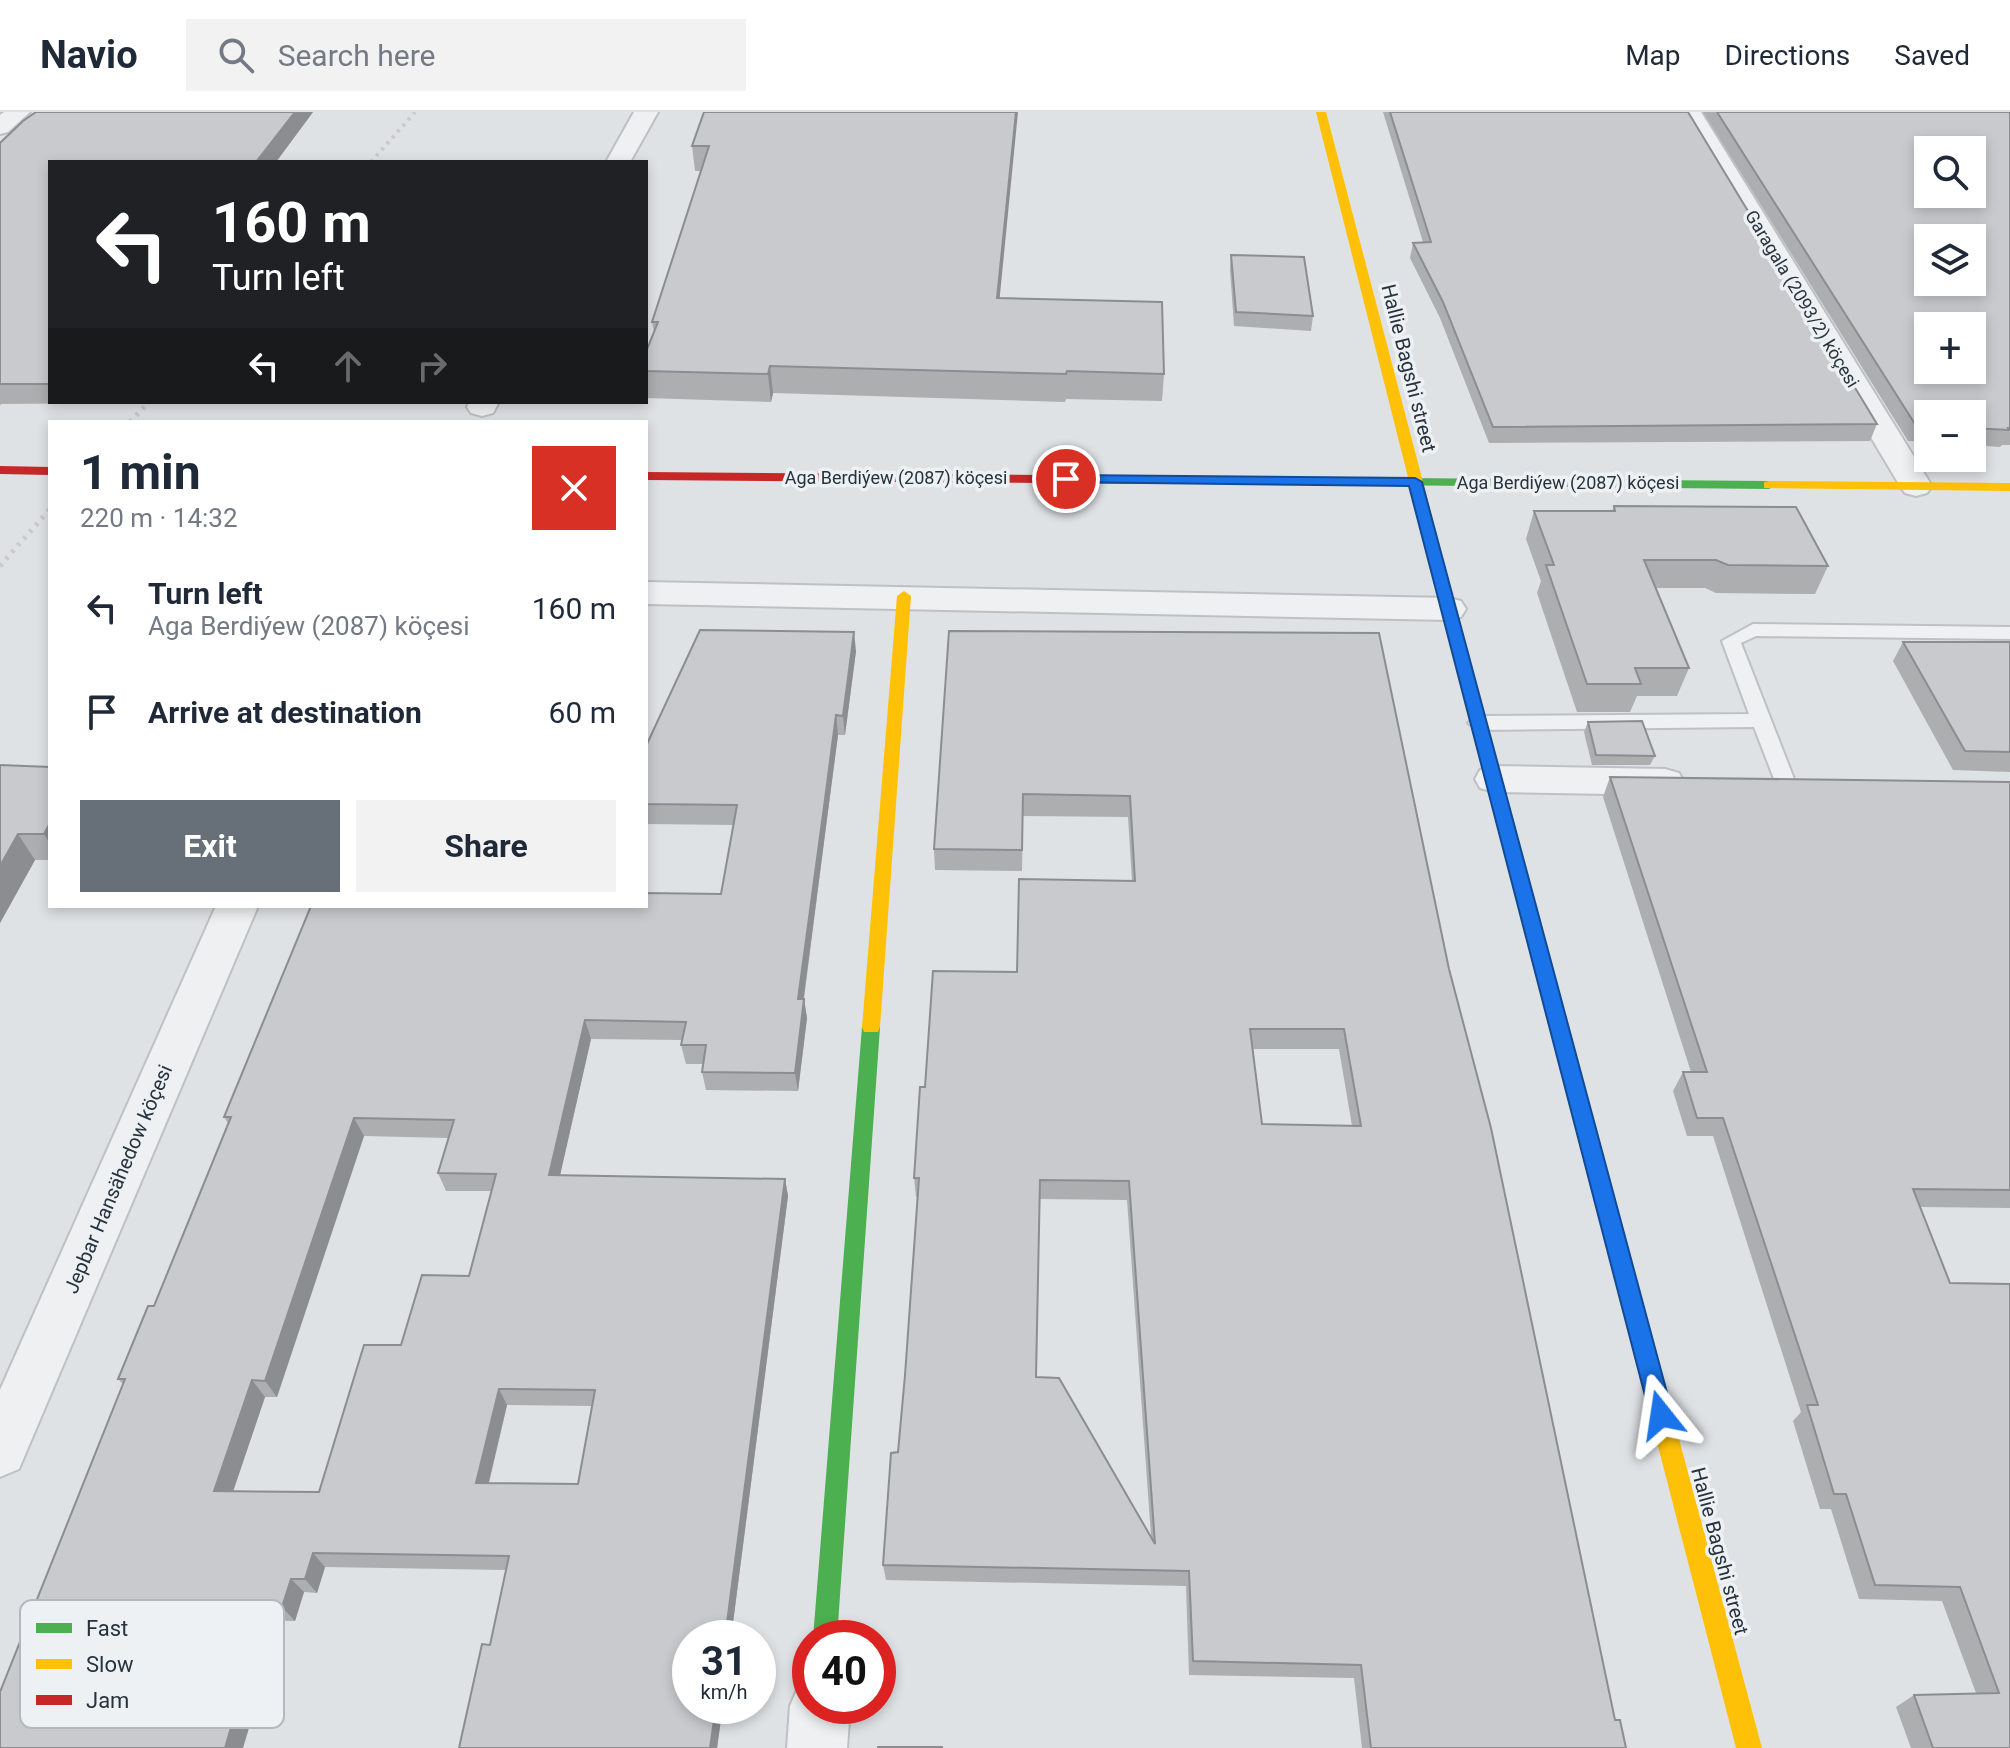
<!DOCTYPE html>
<html lang="en">
<head>
<meta charset="utf-8">
<style>
	body { margin:0; font-family:Roboto,sans-serif; background:#f2f2f3; color:#1f2937; height:100vh; display:flex; flex-direction:column; font-size:30px; white-space:nowrap }
	* { box-sizing:border-box; margin:0 }
	p { font-size:26px; color:#747a83 }
	.icon { flex:none; width:44px; height:44px; fill:none; stroke:currentColor; stroke-width:2; stroke-linecap:round; stroke-linejoin:round }
	.map { position:relative; flex:1; overflow:hidden }
	.panel { position:absolute; left:48px; top:308px; width:600px; height:488px; display:flex; flex-direction:column; background:#fff; border-radius:0px; box-shadow:0 4px 12px #0003 }
	.panel>* { flex:none }
	.hud { position:absolute; left:48px; top:48px; width:600px; height:244px; border-radius:0px; box-shadow:0 4px 12px #0003; background:#202124; color:#fff; overflow:hidden }
	.tools { position:absolute; left:1914px; top:24px; display:grid; gap:16px }
	.tools a { display:grid; place-items:center; width:72px; height:72px; border-radius:0px; background:#fff; box-shadow:0 4px 12px #0003; font-size:40px }
	.speed { position:absolute; left:672px; top:1508px; display:flex; gap:16px; font-size:40px; font-weight:700; text-align:center }
	.speed>* { display:grid; place-content:center; width:104px; height:104px; border-radius:50%; background:#fff; box-shadow:0 4px 12px #0003; line-height:1 }
	.speed small { font-size:20px; font-weight:400 }
	.speed .limit { border:12px solid #d22; background:#fff; color:#111 }
	.pin { position:absolute; display:grid; place-items:center; width:68px; height:68px; color:#fff; margin:-34px; border:4px solid #fff; border-radius:50%; box-shadow:0 2px 8px #0007 }
	.me { position:absolute; width:88px; margin:-44px; rotate:345deg; stroke-linejoin:round; filter:drop-shadow(0 0 6px #0008) }
	.turn { display:flex; align-items:center; gap:28px; height:168px; padding:0 32px; font-size:36px }
	.turn .icon { width:104px; height:104px; stroke-width:2.5 }
	.turn b { display:block; font-size:56px; line-height:68px }
	.lanes { display:flex; align-items:center; height:76px; padding:0 32px; background:#0003; justify-content:center; gap:40px; direction:ltr }
	.lanes .off { opacity:.35 }
	.round { display:grid; place-items:center; flex:none; width:84px; height:84px; border-radius:0px; background:#f2f2f3 }
	.headline { display:flex; align-items:center; justify-content:space-between; height:136px; padding:0 32px }
	h1 { font-size:48px; font-weight:700; line-height:60px }
	.cta { display:flex; gap:16px; margin-top:auto; padding:16px 32px }
	.cta a { flex:1; height:92px; border-radius:0px; background:#677078; color:#fff; font-size:32px; font-weight:700; line-height:92px; text-align:center }
	.cta a+a { background:#f2f2f3; color:#1f2937 }
	ul { padding:0; list-style:none }
	li { display:flex; align-items:center; gap:24px; height:104px; padding:0 32px }
	li div { flex:1 }
	li b { display:block; font-size:30px }
	li em { font-style:normal }
	header { display:flex; align-items:center; gap:48px; box-sizing:border-box; height:112px; padding:0 40px; background:#fff; border-bottom:2px solid #e0e1e3 }
	header strong { font-size:38px }
	nav { display:flex; gap:44px; margin-inline-start:auto; font-size:28px }
	.search { width:560px; height:72px; background:#f2f2f3; display:flex; align-items:center; gap:20px; box-sizing:border-box; padding:0 28px; border-radius:0px; color:#747a83; font-size:30px }
	.map>svg:first-child { display:block }
	.lines { fill:none; stroke-linecap:round; stroke-linejoin:round }
	.lane-casing { stroke:#bec0c3; stroke-width:4 }
	.street-casing { stroke:#bec0c3; stroke-width:4 }
	.lane { fill:#eff0f1; fill-rule:evenodd }
	.street { fill:#eff0f1; fill-rule:evenodd }
	.fast { fill:#4caf50; fill-rule:evenodd }
	.slow { fill:#ffc107; fill-rule:evenodd }
	.jam { fill:#c62828; fill-rule:evenodd }
	.rail-far1 { stroke:#c8cacd; stroke-width:4; stroke-dasharray:3 5; stroke-linecap:butt }
	.rail { stroke:#c8cacd; stroke-width:5; stroke-dasharray:3 6; stroke-linecap:butt }
	.wall { fill:#acaeb0; fill-rule:evenodd }
	.shaded-wall { fill:#8c8d90 }
	.building { fill:#c8cacd; stroke:#8c8d90; stroke-width:2; fill-rule:evenodd }
	.route { fill:#1a73e8; stroke:#114b97; stroke-width:2 }
	.labels { text-anchor:middle; stroke-width:7; stroke-linejoin:round; paint-order:stroke }
	.far-street-label { font-size:18px; fill:#27323d; stroke:#edf1f4 }
	.street-label { font-size:20px; fill:#27323d; stroke:#edf1f4 }
	.key { fill:#edf1f4; stroke:#b2b8bd; stroke-width:2 }
	.key-label { font-size:22px; fill:#27323d }
</style>
</head>
<body>
<header>
<strong>Navio</strong>
<div class="search"><svg class="icon" aria-label="search" viewBox="0 0 24 24"><circle cx="10" cy="10" r="6"/><path d="M15 15l6 6"/></svg>Search here</div>
<nav><a>Map</a><a>Directions</a><a>Saved</a></nav>
</header>
<div class="map">
<svg width="2010" height="1636" viewBox="0 0 2010 1636">
	<rect width="100%" height="100%" fill="#dfe2e5"/>
	<g class="lines">
		<defs>
			<path id="lane" d="M 1753,512 L 2010,515 L 2010,527 L 1756,524 L 1741,531 L 1796,672 L 1786,679 L 1776,672 L 1754,615 L 1478,618 L 1468,611 L 1478,604 L 1749,602 L 1722,529 Z"/>
			<g id="street">
				<path d="M 4,0 L 30,0 L 8,20 L 0,22 L 0,3 Z"/>
				<path d="M 634,0 L 658,0 L 630,50 L 606,50 Z"/>
				<path d="M 1677,0 L 1701,0 L 1932,374 L 1927,381 L 1916,384 L 1905,381 L 1900,374 Z"/>
				<path d="M 469,290 L 499,290 L 493,301 L 482,304 L 471,301 L 467,295 Z"/>
				<path d="M 646,470 L 1449,486 L 1461,489 L 1466,497 L 1461,505 L 1449,508 L 646,492 Z"/>
				<path d="M 1494,654 L 1665,657 L 1679,661 L 1684,670 L 1679,679 L 1665,683 L 1494,680 L 1480,676 L 1475,667 L 1480,658 Z"/>
				<path d="M 216,794 L 258,794 L 19,1357 L 0,1365 L 0,1278 Z"/>
				<path d="M 810,1568 L 810,1594 L 850,1594 L 847,1636 L 787,1636 L 790,1594 L 799,1573 Z"/>
			</g>
		</defs>
		<use href="#lane" class="lane-casing"/>
		<use href="#street" class="street-casing"/>
		<use href="#lane" class="lane"/>
		<use href="#street" class="street"/>
		<g class="fast">
			<path d="M 1164,364 L 1769,369 L 1776,373 L 1769,377 L 1159,371 L 1159,365 Z"/>
			<path d="M 1468,567 L 1476,572 L 1602,1040 L 1599,1046 L 1592,1049 L 1585,1046 L 1582,1040 L 1460,572 Z"/>
			<path d="M 871,907 L 878,910 L 880,915 L 837,1526 L 813,1526 L 862,915 L 864,910 Z"/>
		</g>
		<g class="slow">
			<path d="M 1316,0 L 1326,0 L 1476,572 L 1468,577 L 1460,572 Z"/>
			<path d="M 1769,369 L 2010,371 L 2010,379 L 1764,376 L 1764,370 Z"/>
			<path d="M 904,479 L 911,484 L 880,915 L 878,920 L 864,920 L 862,915 L 897,484 Z"/>
			<path d="M 1592,1031 L 1599,1034 L 1602,1040 L 1762,1636 L 1736,1636 L 1582,1040 L 1585,1034 Z"/>
		</g>
		<g class="jam">
			<path d="M 0,354 L 50,355 L 50,363 L 0,362 Z"/>
			<path d="M 646,360 L 1164,364 L 1171,368 L 1164,372 L 646,368 Z"/>
		</g>
		<path class="rail-far1" d="M 371,50 L 415,0"/>
		<g class="rail">
			<path d="M 130,310 L 149,290"/>
			<path d="M 0,454 L 50,397"/>
		</g>
	</g>
	<g class="wall">
		<path d="M 36,0 L 313,0 L 276,50 L 50,50 L 50,290 L 122,291 L 1,292 L 0,294 L 0,31 Z"/>
		<path d="M 704,0 L 1000,186 L 1164,262 L 1162,289 L 1066,287 L 1065,290 L 773,281 L 771,290 L 646,286 L 646,240 L 654,220 L 652,210 L 701,59 L 695,59 L 692,34 Z"/>
		<path d="M 1383,0 L 1688,0 L 1877,312 L 1870,329 L 1489,331 L 1440,206 L 1410,146 L 1413,131 L 1423,130 Z"/>
		<path d="M 1703,0 L 2010,0 L 2010,333 L 2002,333 L 2000,335 L 1972,333 L 1972,302 L 1928,302 L 1928,330 L 1908,329 Z"/>
		<path d="M 1231,143 L 1313,204 L 1311,219 L 1234,214 L 1230,158 Z"/>
		<path d="M 1614,394 L 1828,454 L 1815,482 L 1716,481 L 1705,476 L 1656,476 L 1689,556 L 1677,584 L 1637,584 L 1630,600 L 1577,600 L 1537,481 L 1541,469 L 1526,427 L 1534,399 L 1612,399 Z"/>
		<path d="M 949,519 L 1449,857 L 1615,1608 L 1626,1636 L 1362,1636 L 1354,1566 L 1189,1563 L 1186,1474 L 886,1468 L 883,1453 L 898,1340 L 905,1263 L 917,1085 L 916,1085 L 914,1066 L 925,975 L 1017,860 L 1132,769 L 1128,705 L 1023,704 L 1022,759 L 935,758 L 934,737 ZM 1253,937 L 1339,937 L 1352,1014 L 1262,1012 ZM 1039,1087 L 1127,1088 L 1151,1424 L 1036,1265 Z"/>
		<path d="M 1903,530 L 2010,530 L 2010,660 L 1953,658 L 1893,549 Z"/>
		<path d="M 856,539 L 845,623 L 838,623 L 826,714 L 804,887 L 807,906 L 798,979 L 706,978 L 702,960 L 703,952 L 686,952 L 681,933 L 682,928 L 591,927 L 560,1063 L 785,1067 L 788,1084 L 717,1636 L 459,1636 L 490,1533 L 506,1458 L 325,1455 L 317,1481 L 304,1480 L 295,1509 L 172,1507 L 147,1581 L 241,1581 L 256,1593 L 0,1636 L 123,1272 L 118,1267 L 154,1194 L 228,1011 L 224,1005 L 721,782 L 733,713 L 646,712 L 646,634 ZM 364,1024 L 448,1026 L 438,1061 L 446,1079 L 492,1079 L 469,1164 L 401,1233 L 319,1380 L 233,1380 L 265,1285 L 277,1285 ZM 507,1293 L 592,1294 L 578,1372 L 489,1371 Z"/>
		<path d="M 1588,610 L 1655,644 L 1650,653 L 1592,653 L 1584,620 Z"/>
		<path d="M 0,653 L 50,655 L 50,748 L 35,748 L 0,811 Z"/>
		<path d="M 1610,665 L 2010,670 L 2010,1096 L 1920,1095 L 2010,1636 L 1911,1636 L 1896,1595 L 1914,1583 L 1976,1581 L 1942,1489 L 1859,1487 L 1831,1397 L 1820,1397 L 1793,1309 L 1801,1300 L 1713,1024 L 1687,1024 L 1673,979 L 1683,960 L 1691,960 L 1603,685 Z"/>
	</g>
	<g class="shaded-wall">
		<path d="M 295,0 L 313,0 L 276,50 L 256,50 Z"/>
		<path d="M 1016,0 L 1018,0 L 997,213 L 997,186 Z"/>
		<path d="M 770,254 L 773,281 L 771,290 L 768,262 Z"/>
		<path d="M 854,520 L 856,539 L 845,623 L 843,604 Z"/>
		<path d="M 836,603 L 838,623 L 801,906 L 798,887 Z"/>
		<path d="M 50,711 L 50,732 L 44,722 Z"/>
		<path d="M 18,722 L 35,748 L 0,811 L 0,754 Z"/>
		<path d="M 804,887 L 807,906 L 798,979 L 795,961 Z"/>
		<path d="M 585,908 L 591,927 L 556,1081 L 549,1063 Z"/>
		<path d="M 354,1006 L 364,1024 L 277,1285 L 265,1269 Z"/>
		<path d="M 785,1067 L 788,1084 L 731,1526 L 725,1526 Z"/>
		<path d="M 252,1268 L 265,1285 L 228,1394 L 214,1379 Z"/>
		<path d="M 499,1277 L 507,1293 L 485,1386 L 476,1371 Z"/>
		<path d="M 313,1441 L 325,1455 L 317,1481 L 305,1467 Z"/>
		<path d="M 291,1467 L 304,1480 L 295,1509 L 282,1495 Z"/>
		<path d="M 157,1494 L 172,1507 L 143,1593 L 126,1580 Z"/>
		<path d="M 241,1581 L 256,1593 L 243,1636 L 225,1636 Z"/>
		<path d="M 716,1594 L 723,1594 L 717,1636 L 710,1636 Z"/>
	</g>
	<g class="building">
		<path d="M 36,0 L 295,0 L 256,50 L 50,50 L 50,272 L 0,272 L 0,31 L 23,9 Z"/>
		<path d="M 704,0 L 1016,0 L 997,186 L 1162,190 L 1164,262 L 1067,259 L 1066,262 L 770,254 L 768,262 L 646,259 L 646,240 L 658,210 L 652,210 L 709,34 L 692,34 Z"/>
		<path d="M 1390,0 L 1688,0 L 1877,312 L 1493,315 L 1443,190 L 1413,131 L 1431,130 Z"/>
		<path d="M 1717,0 L 2010,0 L 2010,316 L 2008,316 L 2009,318 L 1972,316 L 1972,302 L 1928,302 L 1928,313 L 1915,312 ZM 1928,38 L 1972,38 L 1972,82 L 1928,82 ZM 1928,126 L 1972,126 L 1972,170 L 1928,170 ZM 1928,214 L 1972,214 L 1972,258 L 1928,258 Z"/>
		<path d="M 1231,143 L 1304,145 L 1313,204 L 1236,200 Z"/>
		<path d="M 1614,394 L 1796,395 L 1828,454 L 1728,453 L 1716,448 L 1644,448 L 1689,556 L 1635,556 L 1641,572 L 1587,572 L 1546,453 L 1554,453 L 1534,399 L 1615,399 Z"/>
		<path d="M 700,518 L 854,520 L 843,604 L 836,603 L 824,695 L 798,887 L 804,887 L 795,961 L 702,960 L 706,933 L 681,933 L 686,910 L 585,908 L 549,1063 L 785,1067 L 725,1526 L 690,1526 L 690,1594 L 716,1594 L 710,1636 L 459,1636 L 482,1532 L 490,1533 L 509,1444 L 313,1441 L 305,1467 L 291,1467 L 282,1495 L 157,1494 L 126,1580 L 241,1581 L 225,1636 L 0,1636 L 0,1580 L 125,1267 L 118,1267 L 148,1194 L 154,1194 L 231,1005 L 224,1005 L 311,794 L 646,794 L 646,781 L 721,782 L 737,693 L 646,692 L 646,634 ZM 354,1006 L 454,1008 L 438,1061 L 496,1062 L 469,1164 L 422,1163 L 401,1233 L 364,1233 L 319,1380 L 214,1379 L 252,1268 L 265,1269 ZM 499,1277 L 595,1278 L 578,1372 L 476,1371 Z"/>
		<path d="M 949,519 L 1379,521 L 1449,857 L 1491,1016 L 1615,1608 L 1620,1608 L 1626,1636 L 1371,1636 L 1361,1553 L 1193,1549 L 1189,1459 L 883,1453 L 891,1341 L 898,1340 L 905,1263 L 919,1066 L 914,1066 L 920,975 L 925,975 L 933,859 L 1017,860 L 1019,767 L 1135,769 L 1130,684 L 1023,682 L 1022,738 L 934,737 ZM 1250,917 L 1344,917 L 1361,1014 L 1262,1012 ZM 1040,1068 L 1129,1069 L 1155,1432 L 1059,1266 L 1036,1265 Z"/>
		<path d="M 1903,530 L 2010,530 L 2010,640 L 1965,639 Z"/>
		<path d="M 1642,609 L 1655,644 L 1596,643 L 1588,610 Z"/>
		<path d="M 0,653 L 50,655 L 50,711 L 44,722 L 18,722 L 0,754 Z"/>
		<path d="M 1610,665 L 2010,670 L 2010,1078 L 1913,1077 L 1950,1171 L 2010,1172 L 2010,1636 L 1933,1636 L 1914,1583 L 1999,1581 L 1960,1475 L 1875,1473 L 1846,1382 L 1834,1382 L 1807,1293 L 1818,1293 L 1723,1006 L 1697,1006 L 1683,960 L 1707,960 Z"/>
		<path d="M 878,1635 L 943,1635 L 878,1636 Z"/>
	</g>
	<path class="route" d="M 1066,363 L 1415,366 L 1422,370 L 1673,1303 L 1670,1311 L 1661,1314 L 1653,1311 L 1650,1303 L 1409,374 L 1061,370 L 1061,364 Z"/>
	<g class="labels">
		<g class="far-street-label">
			<text transform="translate(1802 187) rotate(59)" y="6">Garagala (2093/2) köçesi</text>
			<text x="896" y="372">Aga Berdiýew (2087) köçesi</text>
			<text x="1568" y="377">Aga Berdiýew (2087) köçesi</text>
		</g>
		<g class="street-label">
			<text transform="translate(1409 256) rotate(76)" y="7">Hallie Bagshi street</text>
			<text transform="translate(118 1067) rotate(-67)" y="7">Jepbar Hansähedow köçesi</text>
			<text transform="translate(1720 1439) rotate(75)" y="7">Hallie Bagshi street</text>
		</g>
	</g>
	<rect x="20" y="1488" width="264" height="128" rx="12" class="key"/>
	<rect x="36" y="1511" width="36" height="10" fill="#4caf50"/>
	<rect x="36" y="1547" width="36" height="10" fill="#ffc107"/>
	<rect x="36" y="1583" width="36" height="10" fill="#c62828"/>
	<g class="key-label">
		<text x="86" y="1524">Fast</text>
		<text x="86" y="1560">Slow</text>
		<text x="86" y="1596">Jam</text>
	</g>
</svg>
<div class="tools">
<a><svg class="icon" aria-label="search" viewBox="0 0 24 24"><circle cx="10" cy="10" r="6"/><path d="M15 15l6 6"/></svg></a>
<a><svg class="icon" aria-label="layers" viewBox="0 0 24 24"><path d="M12 4l9 5-9 5-9-5zM3 14l9 5 9-5"/></svg></a>
<a>+</a>
<a>−</a>
</div>
<div class="speed"><div>31<small>km/h</small></div><div class="limit">40</div></div>
<div class="pin" style="left:1066px;top:367px;background:#d93025"><svg class="icon" aria-label="arrive" viewBox="0 0 24 24"><path d="M6 21V4h12l-3 4 3 4H6"/></svg></div>
<svg class="me" style="left:1661px;top:1303px" viewBox="-20 -20 40 40"><path d="M0-17L14 15 0 8-14 15z" fill="#1a73e8" stroke="#fff" stroke-width="4"/></svg>
<div class="hud">
<div class="turn"><svg class="icon" aria-label="left" viewBox="0 0 24 24"><path d="M17 20v-9H6M10 6l-5 5 5 5"/></svg><div><b>160 m</b>Turn left</div></div>
<div class="lanes"><svg class="icon" aria-label="left" viewBox="0 0 24 24"><path d="M17 20v-9H6M10 6l-5 5 5 5"/></svg><svg class="icon off" aria-label="ahead" viewBox="0 0 24 24"><path d="M12 20V5M6 11l6-6 6 6"/></svg><svg class="icon off" aria-label="right" viewBox="0 0 24 24"><path d="M7 20v-9h11M14 6l5 5-5 5"/></svg></div>
</div>
<section class="panel">
<div class="headline"><div><h1>1 min</h1><p>220 m · 14:32</p></div><a class="round" style="background:#d93025;color:#fff"><svg class="icon" aria-label="close" viewBox="0 0 24 24"><path d="M6 6l12 12M18 6L6 18"/></svg></a></div>
<ul>
<li><svg class="icon" aria-label="left" viewBox="0 0 24 24"><path d="M17 20v-9H6M10 6l-5 5 5 5"/></svg><div><b>Turn left</b><p>Aga Berdiýew (2087) köçesi</p></div><em>160 m</em></li>
<li><svg class="icon" aria-label="arrive" viewBox="0 0 24 24"><path d="M6 21V4h12l-3 4 3 4H6"/></svg><div><b>Arrive at destination</b></div><em>60 m</em></li>
</ul>
<div class="cta"><a>Exit</a><a>Share</a></div>
</section>
</div>
</body>
</html>
